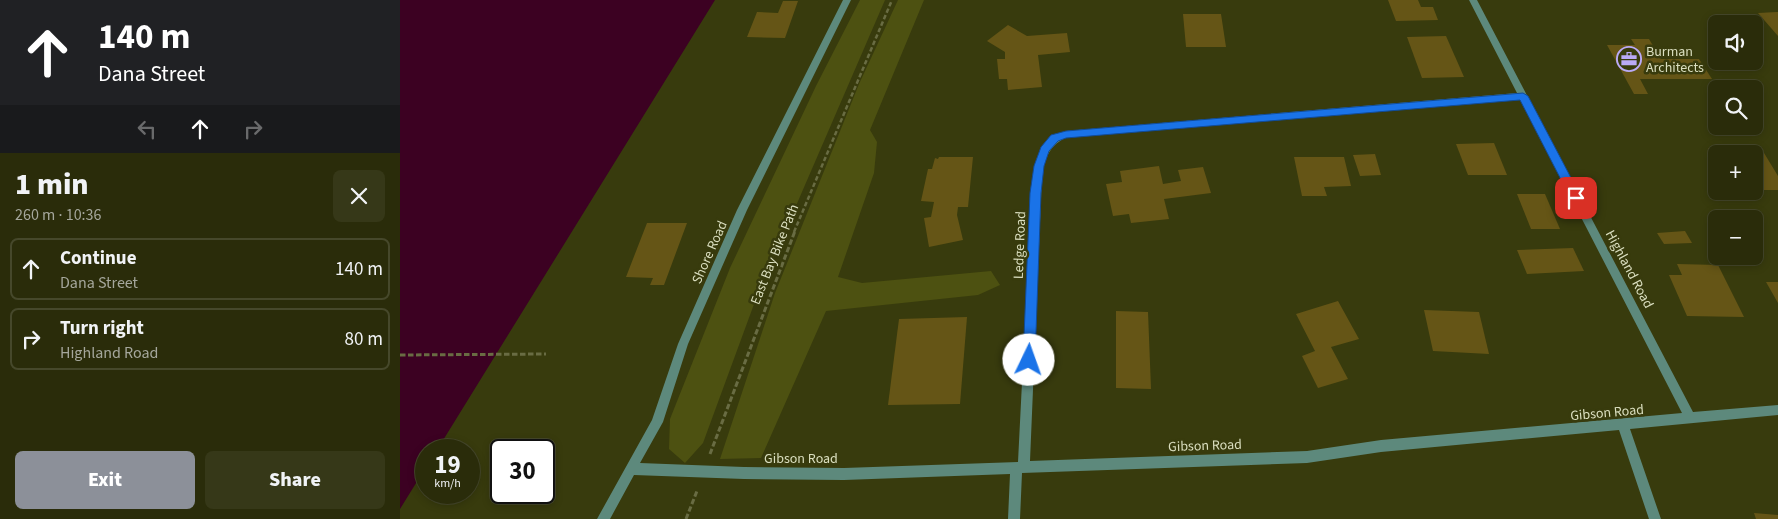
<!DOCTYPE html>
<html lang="en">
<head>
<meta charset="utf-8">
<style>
	body { margin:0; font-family:"Source Sans 3",sans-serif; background:#363818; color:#f1f3f6; height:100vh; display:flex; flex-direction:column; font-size:19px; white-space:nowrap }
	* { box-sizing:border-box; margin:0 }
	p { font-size:16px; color:#a5a79c }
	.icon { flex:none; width:28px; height:28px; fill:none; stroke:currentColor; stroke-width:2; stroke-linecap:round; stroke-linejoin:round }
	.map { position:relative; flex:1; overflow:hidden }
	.details { display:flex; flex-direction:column; background:#2a2c0a; width:400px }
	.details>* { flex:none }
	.hud { background:#202124; color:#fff; overflow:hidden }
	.buttons { position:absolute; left:1308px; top:15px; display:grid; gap:10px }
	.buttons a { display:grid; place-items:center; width:55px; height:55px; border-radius:8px; background:#2a2c0a; box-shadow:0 2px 8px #0003,0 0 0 1px #46482b; font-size:25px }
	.speed { position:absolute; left:15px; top:439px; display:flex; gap:10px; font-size:25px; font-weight:700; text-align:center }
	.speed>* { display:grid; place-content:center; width:65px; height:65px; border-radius:50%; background:#2a2c0a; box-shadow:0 2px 8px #0003,0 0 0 1px #46482b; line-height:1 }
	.speed small { font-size:12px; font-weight:400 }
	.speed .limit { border:2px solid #111; border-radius:8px; background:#fff; color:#111 }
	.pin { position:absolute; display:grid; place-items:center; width:42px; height:42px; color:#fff; margin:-21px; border-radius:10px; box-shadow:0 2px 8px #0006 }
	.me { position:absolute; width:55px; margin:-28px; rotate:3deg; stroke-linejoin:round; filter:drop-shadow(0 0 4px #0008) }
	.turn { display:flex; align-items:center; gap:18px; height:105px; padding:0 15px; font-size:22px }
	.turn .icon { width:65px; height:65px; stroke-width:2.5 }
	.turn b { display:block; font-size:35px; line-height:42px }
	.lanes { display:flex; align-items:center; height:48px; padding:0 15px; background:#0003; justify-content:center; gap:25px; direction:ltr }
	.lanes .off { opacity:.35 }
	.round { display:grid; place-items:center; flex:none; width:52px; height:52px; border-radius:8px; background:#363818 }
	.overview { display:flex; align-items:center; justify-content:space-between; height:85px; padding:0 15px }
	h1 { font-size:30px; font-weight:800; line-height:38px }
	.action { display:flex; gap:10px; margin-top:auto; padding:10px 15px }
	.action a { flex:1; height:58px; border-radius:8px; background:#8c9099; color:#fff; font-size:20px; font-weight:800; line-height:58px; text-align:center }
	.action a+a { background:#363818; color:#f1f3f6 }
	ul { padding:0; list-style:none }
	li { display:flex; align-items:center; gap:15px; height:62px; margin:0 10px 8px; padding:0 5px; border:2px solid #46482b; border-radius:8px }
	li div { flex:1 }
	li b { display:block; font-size:19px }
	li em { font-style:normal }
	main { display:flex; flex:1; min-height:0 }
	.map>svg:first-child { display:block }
	.green { fill:#4d5111 }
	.water { fill:#3c0122 }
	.building { fill:#655516 }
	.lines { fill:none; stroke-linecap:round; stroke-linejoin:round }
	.path-far1 { stroke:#696c43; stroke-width:2.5; stroke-dasharray:4.5 2.5; stroke-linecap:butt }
	.path { stroke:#696c43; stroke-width:3; stroke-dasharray:5.5 2.5; stroke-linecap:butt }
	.street { fill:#5d897c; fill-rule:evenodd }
	.route { fill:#1a73e8; stroke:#114b97 }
	.labels { text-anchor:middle; stroke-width:5; stroke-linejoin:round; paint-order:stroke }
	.poi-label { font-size:14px; fill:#dbdfc0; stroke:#383b0d; text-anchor:start }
	.street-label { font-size:14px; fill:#dbdfc0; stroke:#383b0d }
</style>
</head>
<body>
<main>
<section class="details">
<div class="hud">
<div class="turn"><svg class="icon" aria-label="ahead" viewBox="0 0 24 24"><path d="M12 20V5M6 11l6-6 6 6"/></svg><div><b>140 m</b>Dana Street</div></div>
<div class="lanes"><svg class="icon off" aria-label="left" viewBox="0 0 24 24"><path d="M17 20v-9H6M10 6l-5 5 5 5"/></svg><svg class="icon" aria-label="ahead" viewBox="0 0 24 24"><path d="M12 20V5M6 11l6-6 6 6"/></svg><svg class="icon off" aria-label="right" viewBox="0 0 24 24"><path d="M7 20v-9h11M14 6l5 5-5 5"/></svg></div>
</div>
<div class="overview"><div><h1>1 min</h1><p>260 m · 10:36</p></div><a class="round"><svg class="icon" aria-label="close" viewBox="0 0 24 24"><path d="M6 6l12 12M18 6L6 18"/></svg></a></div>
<ul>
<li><svg class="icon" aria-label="ahead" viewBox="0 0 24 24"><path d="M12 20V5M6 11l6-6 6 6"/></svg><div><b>Continue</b><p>Dana Street</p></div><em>140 m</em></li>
<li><svg class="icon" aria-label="right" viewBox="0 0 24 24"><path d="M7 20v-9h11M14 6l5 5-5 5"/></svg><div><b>Turn right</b><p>Highland Road</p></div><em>80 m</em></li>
</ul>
<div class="action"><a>Exit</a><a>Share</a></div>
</section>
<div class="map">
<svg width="1378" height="519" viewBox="0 0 1378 519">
	<rect width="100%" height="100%" fill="#383b0d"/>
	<g class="green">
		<path d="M 460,0 L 485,0 L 357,296 L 303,443 L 285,463 L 269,449 L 270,419 L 330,268 L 416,86 Z"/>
		<path d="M 498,0 L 524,0 L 470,130 L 477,142 L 474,173 L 438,277 L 462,283 L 591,271 L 600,285 L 578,295 L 426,311 L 361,458 L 320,459 L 375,293 L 459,84 Z"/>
	</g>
	<path class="water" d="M 0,0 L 315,0 L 37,450 L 26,450 L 26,467 L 0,509 Z"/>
	<g class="building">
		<path d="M 988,0 L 1018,0 L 1021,7 L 1033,7 L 1038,20 L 996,21 Z"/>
		<path d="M 383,1 L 398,1 L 385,38 L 347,37 L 357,12 L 378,13 Z"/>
		<path d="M 1377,12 L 1378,12 L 1378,36 L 1358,13 Z"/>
		<path d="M 783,14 L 821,14 L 826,47 L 786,47 Z"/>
		<path d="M 608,25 L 627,36 L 667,33 L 670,52 L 638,55 L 642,87 L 608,90 L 607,79 L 599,79 L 597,59 L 605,59 L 605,52 L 587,41 Z"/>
		<path d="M 1046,36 L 1064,77 L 1022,78 L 1007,37 Z"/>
		<path d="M 1231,39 L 1249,39 L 1261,59 L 1299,59 L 1312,79 L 1240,79 L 1248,94 L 1234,94 L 1207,45 L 1235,45 Z"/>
		<path d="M 1094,143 L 1107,175 L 1068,175 L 1056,144 Z"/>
		<path d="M 1308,148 L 1361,148 L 1378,176 L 1378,190 L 1354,190 L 1354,154 L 1316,154 L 1316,163 Z"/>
		<path d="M 975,154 L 981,175 L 960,176 L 953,155 Z"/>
		<path d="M 539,157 L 573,157 L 568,207 L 558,207 L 557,215 L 563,240 L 529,247 L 524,218 L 531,217 L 534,202 L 521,201 L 528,169 L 532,169 L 535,158 L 538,159 Z"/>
		<path d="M 894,157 L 944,157 L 951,186 L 924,187 L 927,196 L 902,196 Z"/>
		<path d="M 759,166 L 763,184 L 781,181 L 778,170 L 803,167 L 811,193 L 764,199 L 769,219 L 731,223 L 729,214 L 713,216 L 706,184 L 722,182 L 720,171 Z"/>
		<path d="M 1117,194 L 1145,194 L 1160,229 L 1131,229 Z"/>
		<path d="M 247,223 L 287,223 L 264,285 L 250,285 L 253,278 L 226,277 Z"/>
		<path d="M 1285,231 L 1292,243 L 1264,244 L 1257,233 Z"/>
		<path d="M 1173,248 L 1184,271 L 1127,274 L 1117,250 Z"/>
		<path d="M 1277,264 L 1318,265 L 1344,317 L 1287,316 L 1269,275 L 1282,275 Z"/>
		<path d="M 1366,282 L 1378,282 L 1378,303 Z"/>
		<path d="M 938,301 L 959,339 L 931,347 L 948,379 L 918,388 L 902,356 L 915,351 L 896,314 Z"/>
		<path d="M 1024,310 L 1079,312 L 1089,354 L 1033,351 Z"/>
		<path d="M 716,311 L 748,312 L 751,389 L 716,388 Z"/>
		<path d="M 567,317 L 560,404 L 488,405 L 499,319 Z"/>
		<path d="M 1354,513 L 1378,515 L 1378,519 L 1356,519 Z"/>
	</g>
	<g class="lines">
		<path class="path-far1" d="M 394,232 L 492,0"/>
		<g class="path">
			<path d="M 0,355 L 146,354"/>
			<path d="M 310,454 L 395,231"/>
			<path d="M 286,519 L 297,491"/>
		</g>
		<path class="street" d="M 443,0 L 451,0 L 347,210 L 288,344 L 263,422 L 240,463 L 344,467 L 444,468 L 618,462 L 632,184 C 634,159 641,139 666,131 L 1117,93 L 1069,0 L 1077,0 L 1293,412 L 1378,405 L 1378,415 L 1230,429 L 1261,519 L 1249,519 L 1219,430 L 981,452 L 907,463 L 622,473 L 620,519 L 608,519 L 610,474 L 444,480 L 344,479 L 234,475 L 210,519 L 197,519 L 252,420 L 278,344 L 337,210 ZM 1120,99 L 1282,413 L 981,440 L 907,451 L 630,461 L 642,175 C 645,157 650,145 667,137 Z"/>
	</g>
	<path class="route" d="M 1123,93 L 1128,96 L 1180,195 L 1181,198 L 1180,201 L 1172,201 L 1120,100 L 666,138 L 658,141 L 649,151 L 644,166 L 641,193 L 635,360 L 633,364 L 629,365 L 625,364 L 623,360 L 630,193 L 634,166 L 641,147 L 651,135 L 666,131 Z"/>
	<defs>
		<symbol id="office-ring" viewBox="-11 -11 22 22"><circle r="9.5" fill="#383b0d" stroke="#baaaf6" stroke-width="1.5"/><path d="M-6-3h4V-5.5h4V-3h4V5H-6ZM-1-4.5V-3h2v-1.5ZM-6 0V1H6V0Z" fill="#baaaf6"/></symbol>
	</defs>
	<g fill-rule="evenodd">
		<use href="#office-ring" x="1215" y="45" width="28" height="28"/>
	</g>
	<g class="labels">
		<g class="poi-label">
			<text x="1246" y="56">Burman<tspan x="1246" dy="16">Architects</tspan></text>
		</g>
		<g class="street-label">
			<text transform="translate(619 245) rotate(-88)" y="5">Ledge Road</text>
			<text transform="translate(309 252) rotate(-66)" y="5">Shore Road</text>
			<text transform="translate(374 254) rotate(-68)" y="5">East Bay Bike Path</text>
			<text transform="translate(1230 269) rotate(62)" y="5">Highland Road</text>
			<text transform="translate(1207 412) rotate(-5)" y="5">Gibson Road</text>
			<text transform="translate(805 445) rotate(-2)" y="5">Gibson Road</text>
			<text x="401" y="463">Gibson Road</text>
		</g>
	</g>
</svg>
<div class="buttons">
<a><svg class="icon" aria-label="sound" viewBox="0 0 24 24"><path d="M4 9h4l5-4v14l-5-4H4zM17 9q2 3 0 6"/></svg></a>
<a><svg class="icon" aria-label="search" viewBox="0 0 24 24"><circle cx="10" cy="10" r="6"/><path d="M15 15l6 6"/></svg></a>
<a>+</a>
<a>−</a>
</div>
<div class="speed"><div>19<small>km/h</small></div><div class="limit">30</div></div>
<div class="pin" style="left:1176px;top:198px;background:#d93025"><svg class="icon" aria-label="arrive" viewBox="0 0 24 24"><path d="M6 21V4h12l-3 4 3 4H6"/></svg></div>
<svg class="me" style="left:629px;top:360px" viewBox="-20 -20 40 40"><circle r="19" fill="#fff"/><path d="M0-13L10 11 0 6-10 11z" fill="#1a73e8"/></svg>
</div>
</main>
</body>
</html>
